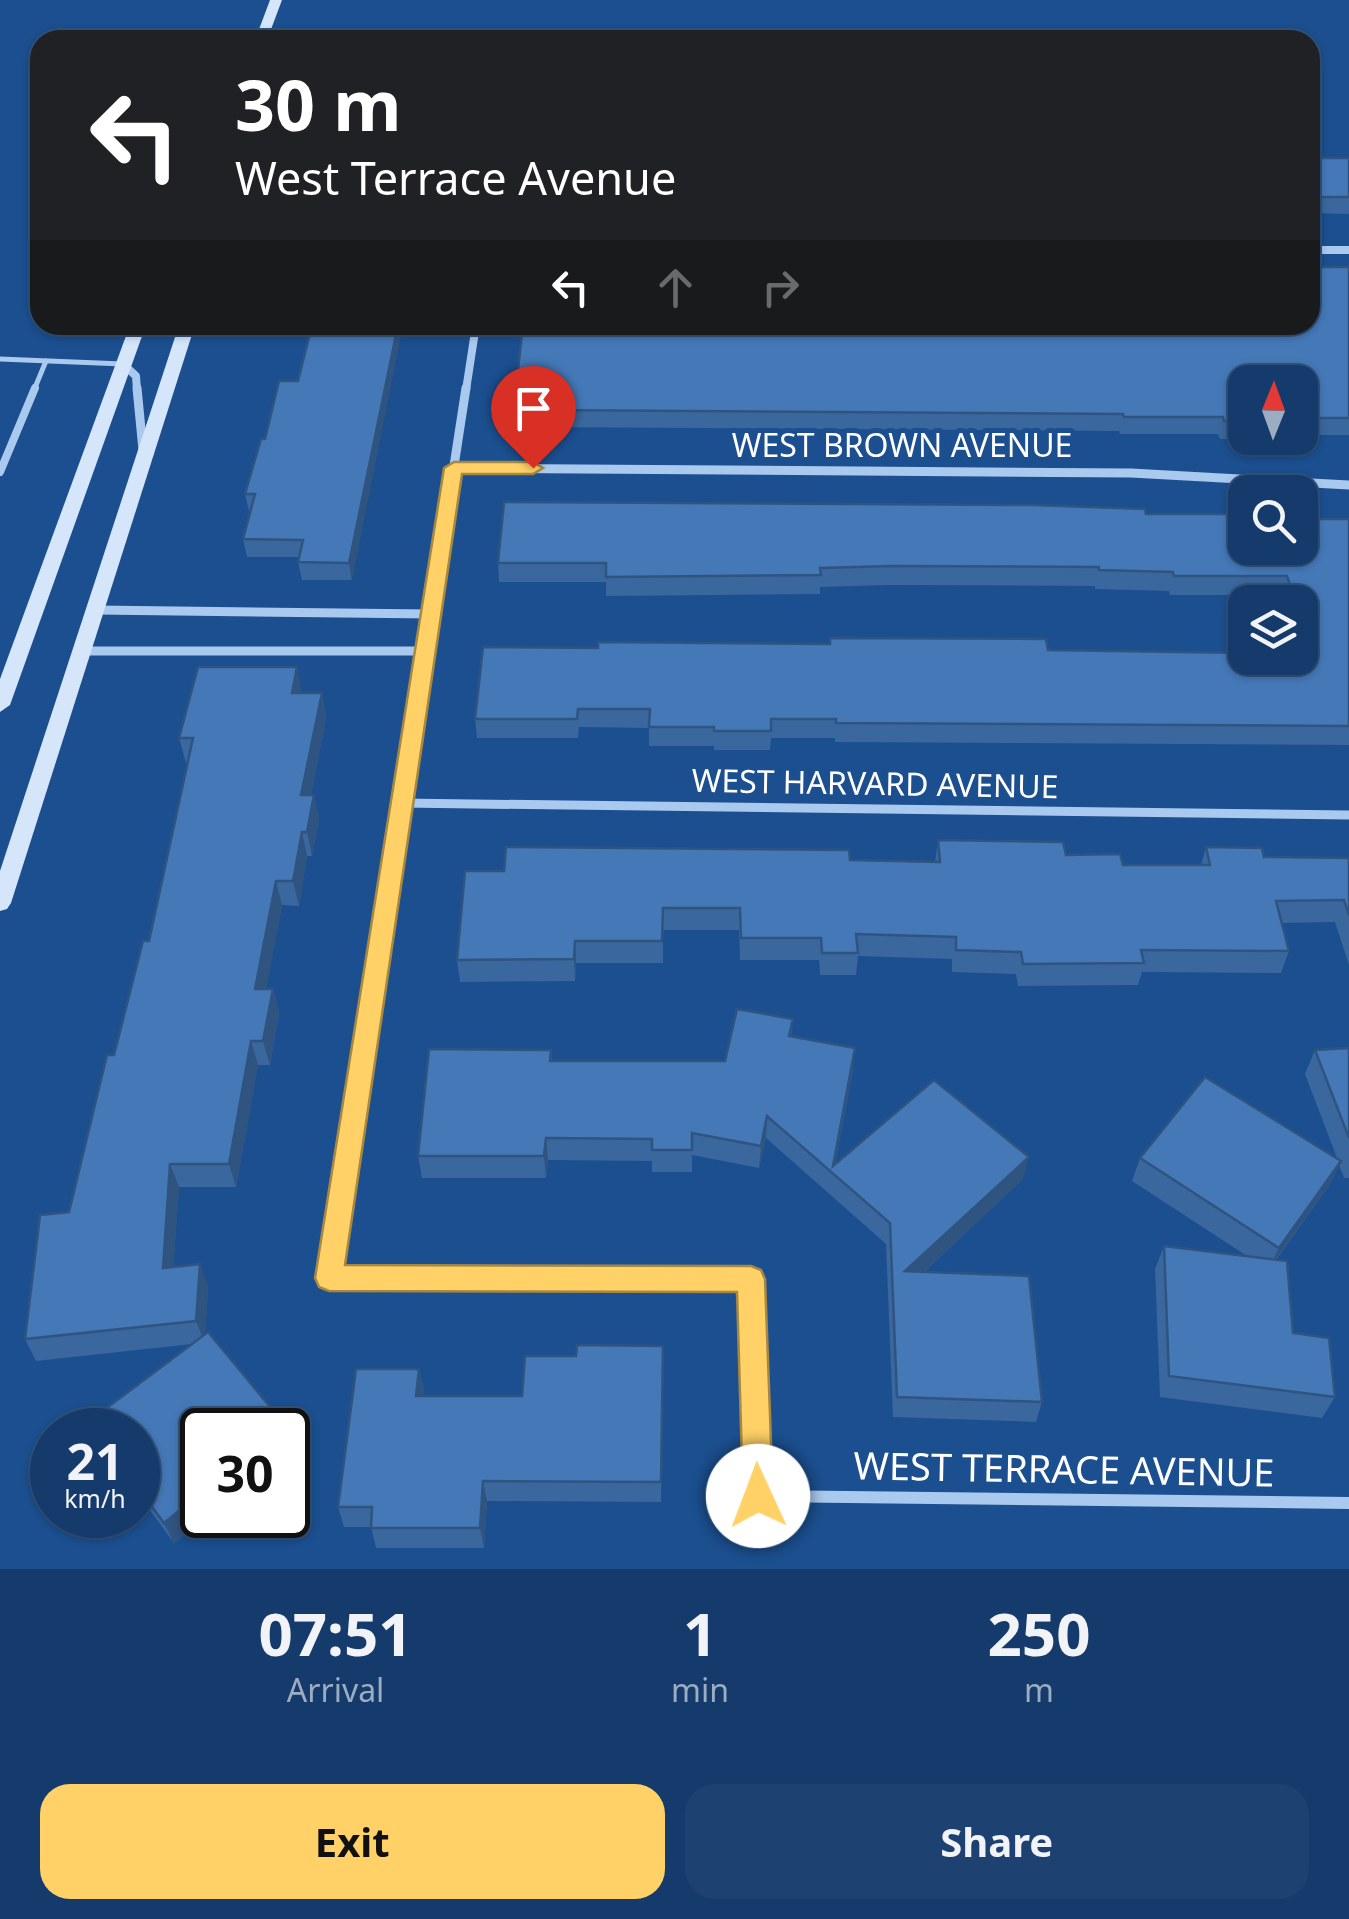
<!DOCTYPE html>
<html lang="en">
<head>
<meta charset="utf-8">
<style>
	body { margin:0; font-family:"Noto Sans",sans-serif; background:#1d4271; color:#f1f3f6; height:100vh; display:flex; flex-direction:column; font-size:38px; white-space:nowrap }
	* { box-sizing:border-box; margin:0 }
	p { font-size:32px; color:#9dadc1 }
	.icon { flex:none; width:55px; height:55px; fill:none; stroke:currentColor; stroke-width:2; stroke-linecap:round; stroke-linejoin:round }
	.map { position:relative; height:1569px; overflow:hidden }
	.sheet { display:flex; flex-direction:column; background:#143b6b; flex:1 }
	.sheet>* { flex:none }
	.guide { position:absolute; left:30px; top:30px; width:1290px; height:305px; border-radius:30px; box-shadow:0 2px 8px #0004,0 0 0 2px #33557e; background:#202124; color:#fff; overflow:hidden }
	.needle { width:65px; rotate:1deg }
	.buttons { position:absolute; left:1228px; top:365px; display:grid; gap:20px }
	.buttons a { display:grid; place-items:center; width:90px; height:90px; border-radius:20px; background:#143b6b; box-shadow:0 2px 8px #0004,0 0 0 2px #33557e; font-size:50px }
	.speed { position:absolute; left:30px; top:1408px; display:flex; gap:20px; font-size:50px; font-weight:700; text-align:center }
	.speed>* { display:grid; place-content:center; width:130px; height:130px; border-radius:50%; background:#143b6b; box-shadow:0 2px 8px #0004,0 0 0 2px #33557e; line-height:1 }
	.speed small { font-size:25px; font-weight:400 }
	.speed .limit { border:5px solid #111; border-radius:15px; background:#fff; color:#111 }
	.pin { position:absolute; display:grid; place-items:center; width:85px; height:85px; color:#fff; margin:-102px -42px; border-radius:50% 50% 50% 0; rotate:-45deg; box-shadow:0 0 10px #0007 }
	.pin .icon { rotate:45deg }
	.me { position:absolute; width:110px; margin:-55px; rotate:358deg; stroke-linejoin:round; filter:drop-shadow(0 0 8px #0008) }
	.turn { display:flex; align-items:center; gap:35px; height:210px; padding:0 40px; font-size:45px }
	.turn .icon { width:130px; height:130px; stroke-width:2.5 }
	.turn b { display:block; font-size:70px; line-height:85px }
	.lanes { display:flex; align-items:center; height:95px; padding:0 40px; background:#0003; justify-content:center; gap:50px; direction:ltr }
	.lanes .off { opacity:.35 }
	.eta { display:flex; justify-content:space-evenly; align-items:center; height:170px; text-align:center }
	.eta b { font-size:60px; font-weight:700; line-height:70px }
	.primary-button { display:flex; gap:20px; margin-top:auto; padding:20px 40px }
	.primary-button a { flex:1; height:115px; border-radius:30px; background:#ffd166; color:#111; font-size:40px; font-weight:700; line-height:115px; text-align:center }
	.primary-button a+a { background:#1d4271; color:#f1f3f6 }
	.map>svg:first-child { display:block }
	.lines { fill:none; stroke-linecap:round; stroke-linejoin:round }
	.service-far1 { stroke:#a9c9ee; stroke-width:5 }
	.service { stroke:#a9c9ee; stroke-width:8 }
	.minor-far2 { stroke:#a9c9ee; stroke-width:8 }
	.minor-far1 { stroke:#a9c9ee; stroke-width:9 }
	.minor { stroke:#a9c9ee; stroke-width:12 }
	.secondary { fill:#d6e6fa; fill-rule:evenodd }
	.wall { fill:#3a679d }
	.shaded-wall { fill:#305480 }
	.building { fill:#4478b7; stroke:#305480; stroke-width:2.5 }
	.route { fill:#ffd166; stroke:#a68842; stroke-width:2.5 }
	.labels { text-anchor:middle; stroke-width:10; stroke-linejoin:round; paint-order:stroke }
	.street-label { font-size:32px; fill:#fff; stroke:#1b4f8f }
	.near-street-label { font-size:38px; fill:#fff; stroke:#1b4f8f }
</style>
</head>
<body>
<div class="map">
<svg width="1349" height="1569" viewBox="0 0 1349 1569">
	<rect width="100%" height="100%" fill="#1b4f8f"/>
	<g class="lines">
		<g class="service-far1">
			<path d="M 0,359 L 123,364"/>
			<path d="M 34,390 L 46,361"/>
		</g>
		<path class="service" d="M 0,472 L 35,388"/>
		<g class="minor-far2">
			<path d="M 1310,250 L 1349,250"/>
			<path d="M 123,364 L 136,376 L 137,390"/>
			<path d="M 466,390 L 476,325"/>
		</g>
		<g class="minor-far1">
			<path d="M 137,388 L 143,450"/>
			<path d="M 454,468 L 1131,473 L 1349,485"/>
			<path d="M 96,610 L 431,614"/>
			<path d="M 84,651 L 425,651"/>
			<path d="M 401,803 L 1349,815"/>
			<path d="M 387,901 L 466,388"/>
		</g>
		<path class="minor" d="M 388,898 L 329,1278 L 751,1279 L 758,1496 L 1349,1503"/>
		<g class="secondary">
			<path d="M 270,0 L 282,0 L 267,40 L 255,40 Z"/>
			<path d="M 130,325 L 146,325 L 10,705 L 0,712 L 0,679 Z"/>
			<path d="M 179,325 L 195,325 L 11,903 L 7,909 L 0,911 L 0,871 Z"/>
		</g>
	</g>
	<g class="wall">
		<path d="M 1310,158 L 1349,158 L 1349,214 L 1310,213 Z"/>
		<path d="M 1349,267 L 1349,435 L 1300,435 L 1300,382 L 1245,382 L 1245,438 L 1278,438 L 1278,439 L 1220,439 L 1218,434 L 1120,434 L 1119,431 L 544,427 L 543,413 L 517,413 L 515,396 Z"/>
		<path d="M 312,325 L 352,580 L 302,580 L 298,562 L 300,557 L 247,557 L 243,539 L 251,511 L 249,511 L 245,494 L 265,439 L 298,381 Z"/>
		<path d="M 1146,514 L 1245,548 L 1349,519 L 1349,745 L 835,742 L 835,738 L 771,738 L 770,750 L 714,750 L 714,746 L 649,746 L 649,728 L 579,727 L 578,738 L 477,738 L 475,719 L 598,648 L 829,644 L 830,638 L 1048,650 L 1300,658 L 1300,602 L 1284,602 L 1281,595 L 1170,595 L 1169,591 L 1095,589 L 1095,586 L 890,585 L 820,587 L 820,594 L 606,596 L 606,582 L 499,582 L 498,563 Z"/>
		<path d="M 302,693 L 322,693 L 326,718 L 311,795 L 314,795 L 319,820 L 312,856 L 307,856 L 299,906 L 282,905 L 266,989 L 273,989 L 279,1013 L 270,1065 L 258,1065 L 236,1187 L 179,1187 L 173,1267 L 208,1286 L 205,1334 L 202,1515 L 208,1515 L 174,1543 L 138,1494 L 138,1430 L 92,1430 L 88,1422 L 192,1344 L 36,1361 L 25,1339 L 69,1212 L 149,941 L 187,763 L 186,763 L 179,738 Z"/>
		<path d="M 938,840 L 1066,855 L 1123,865 L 1201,865 L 1206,847 L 1264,857 L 1349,858 L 1349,965 L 1335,922 L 1282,923 L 1289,951 L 1281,973 L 1142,972 L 1138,985 L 1018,986 L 1016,974 L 952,972 L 952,959 L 858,956 L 856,975 L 820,975 L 819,960 L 740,960 L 739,930 L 663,930 L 663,963 L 576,963 L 575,981 L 460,982 L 457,960 L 504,871 L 850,860 L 935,862 Z"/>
		<path d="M 793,1019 L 791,1037 L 853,1071 L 835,1164 L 1023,1179 L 924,1272 L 1042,1402 L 1036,1422 L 893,1417 L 886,1244 L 766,1138 L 759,1168 L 692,1155 L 692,1172 L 652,1172 L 652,1161 L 548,1160 L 546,1178 L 422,1178 L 418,1156 L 551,1050 L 552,1061 L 725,1061 Z"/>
		<path d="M 1349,1048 L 1349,1178 L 1344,1178 L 1339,1165 L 1330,1184 L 1276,1260 L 1293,1333 L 1335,1397 L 1322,1418 L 1160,1397 L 1155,1269 L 1164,1246 L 1247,1256 L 1132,1181 L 1140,1158 L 1337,1158 L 1305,1074 L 1315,1050 Z"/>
		<path d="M 663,1346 L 661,1502 L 487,1501 L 484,1548 L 376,1548 L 371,1527 L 344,1527 L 338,1507 L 419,1369 L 424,1390 L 423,1396 L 522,1396 L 576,1356 Z"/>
	</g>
	<g class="shaded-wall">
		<path d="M 398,325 L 403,325 L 352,580 L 349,563 Z"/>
		<path d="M 297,667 L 302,692 L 292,693 Z"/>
		<path d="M 322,693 L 326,718 L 306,820 L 301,795 Z"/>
		<path d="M 314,795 L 319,820 L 312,856 L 307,832 Z"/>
		<path d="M 302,832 L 307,856 L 299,906 L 293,881 Z"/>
		<path d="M 276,881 L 282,905 L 262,1013 L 255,989 Z"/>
		<path d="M 575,941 L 576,963 L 575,981 L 574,959 Z"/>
		<path d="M 273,989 L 279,1013 L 270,1065 L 263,1041 Z"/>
		<path d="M 251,1041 L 258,1065 L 236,1187 L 229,1164 Z"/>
		<path d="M 855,1048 L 853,1071 L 833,1173 L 832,1172 Z"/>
		<path d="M 767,1116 L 766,1138 L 759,1168 L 761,1146 Z"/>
		<path d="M 546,1138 L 548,1160 L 546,1178 L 544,1156 Z"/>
		<path d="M 1029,1157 L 1023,1179 L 901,1293 L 905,1271 Z"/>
		<path d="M 1341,1161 L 1330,1184 L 1268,1270 L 1279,1248 Z"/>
		<path d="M 170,1164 L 179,1187 L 172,1291 L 163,1268 Z"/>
		<path d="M 200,1264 L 208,1286 L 205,1343 L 196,1321 Z"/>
		<path d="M 419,1369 L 424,1390 L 421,1417 L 416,1396 Z"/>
		<path d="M 288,1430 L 293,1447 L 288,1452 Z"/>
		<path d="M 483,1481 L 487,1501 L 484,1548 L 480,1528 Z"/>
		<path d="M 202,1492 L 202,1515 L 208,1515 L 174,1543 L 164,1523 Z"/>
	</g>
	<g class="building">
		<rect x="1310" y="158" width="39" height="39"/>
		<path d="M 1310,267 L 1349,267 L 1349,418 L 1300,418 L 1300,382 L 1245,382 L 1245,422 L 1224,421 L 1223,417 L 1124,417 L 1123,414 L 543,410 L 544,396 L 515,396 L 523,325 L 1310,325 Z"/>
		<path d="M 312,325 L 398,325 L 349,563 L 298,562 L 303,540 L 243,539 L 255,494 L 245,494 L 261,439 L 265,439 L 279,381 L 298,381 Z"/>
		<path d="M 504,502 L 1033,505 L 1145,509 L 1146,514 L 1245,514 L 1245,548 L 1300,548 L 1300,519 L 1349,519 L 1349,726 L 836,723 L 836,719 L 771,719 L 771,731 L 714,731 L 714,727 L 649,727 L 650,709 L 578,709 L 577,719 L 475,719 L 483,647 L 598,648 L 598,642 L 830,644 L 830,638 L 1046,639 L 1048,650 L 1245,653 L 1245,658 L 1300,658 L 1300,642 L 1310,642 L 1300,613 L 1300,602 L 1296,602 L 1287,576 L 1174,576 L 1173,572 L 1099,570 L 1099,567 L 892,566 L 820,568 L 821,575 L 606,577 L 606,563 L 498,563 Z"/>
		<path d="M 198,667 L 297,667 L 292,693 L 322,693 L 301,795 L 314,795 L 307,832 L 302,832 L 293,881 L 276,881 L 255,989 L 273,989 L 263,1041 L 251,1041 L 229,1164 L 170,1164 L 163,1268 L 200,1264 L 196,1321 L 25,1339 L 40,1215 L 69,1212 L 107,1055 L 114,1055 L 143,941 L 149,941 L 193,738 L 179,738 Z"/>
		<path d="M 938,840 L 1063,842 L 1066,855 L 1120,854 L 1123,865 L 1210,865 L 1206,847 L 1262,848 L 1264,857 L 1349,858 L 1349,915 L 1344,900 L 1276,901 L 1289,951 L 1141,950 L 1144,963 L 1023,964 L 1021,952 L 956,950 L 956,937 L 856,934 L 858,953 L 822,953 L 821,938 L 741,938 L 740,908 L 663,908 L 662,941 L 575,941 L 574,959 L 457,960 L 465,871 L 504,871 L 506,847 L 849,850 L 850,860 L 940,862 Z"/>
		<path d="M 737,1009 L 793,1019 L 789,1036 L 855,1048 L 833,1166 L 934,1080 L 1029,1157 L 905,1271 L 1029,1276 L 1042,1402 L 897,1397 L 890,1223 L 767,1116 L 761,1146 L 692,1133 L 692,1150 L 652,1150 L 652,1139 L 546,1138 L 544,1156 L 418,1156 L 429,1049 L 551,1050 L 550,1061 L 725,1061 Z"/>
		<path d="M 1349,1048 L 1349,1138 L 1315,1050 Z"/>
		<path d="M 1205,1077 L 1341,1161 L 1279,1248 L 1140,1158 Z"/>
		<path d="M 1164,1246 L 1287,1261 L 1293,1333 L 1329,1338 L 1335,1397 L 1169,1376 Z"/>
		<path d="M 208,1332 L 286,1426 L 282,1430 L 202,1430 L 202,1492 L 164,1523 L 138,1488 L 138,1430 L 94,1430 L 88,1422 Z"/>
		<path d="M 577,1345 L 663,1346 L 661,1482 L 483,1481 L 480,1528 L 371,1528 L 372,1507 L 338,1507 L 356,1369 L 419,1369 L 416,1396 L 522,1396 L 525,1356 L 576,1356 Z"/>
	</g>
	<path class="route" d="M 454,462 L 533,462 L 543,468 L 533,474 L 462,474 L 345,1265 L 751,1266 L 761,1270 L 765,1279 L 773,1496 L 769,1506 L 758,1511 L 747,1506 L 743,1496 L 737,1292 L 329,1291 L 319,1287 L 315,1278 L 444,468 Z"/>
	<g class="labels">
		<g class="street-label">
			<text x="902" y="457">WEST BROWN AVENUE</text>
			<text transform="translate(875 784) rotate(1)" y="11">WEST HARVARD AVENUE</text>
		</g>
		<g class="near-street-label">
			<text transform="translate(1064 1470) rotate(1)" y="13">WEST TERRACE AVENUE</text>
		</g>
	</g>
</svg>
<div class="buttons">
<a><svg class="needle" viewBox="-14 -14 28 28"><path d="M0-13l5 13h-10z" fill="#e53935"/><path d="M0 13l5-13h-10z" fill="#9dadc1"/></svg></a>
<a><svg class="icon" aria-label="search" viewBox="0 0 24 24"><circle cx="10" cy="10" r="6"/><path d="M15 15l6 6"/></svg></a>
<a><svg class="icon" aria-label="layers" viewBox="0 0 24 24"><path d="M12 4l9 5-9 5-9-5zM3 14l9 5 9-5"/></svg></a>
</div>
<div class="speed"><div>21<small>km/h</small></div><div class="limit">30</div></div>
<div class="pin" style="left:533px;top:468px;background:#d93025"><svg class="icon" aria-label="arrive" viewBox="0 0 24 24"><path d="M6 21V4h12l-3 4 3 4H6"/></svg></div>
<svg class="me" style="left:758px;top:1496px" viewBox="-20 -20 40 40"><circle r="19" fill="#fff"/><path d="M0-13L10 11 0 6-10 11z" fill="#ffd166"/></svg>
<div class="guide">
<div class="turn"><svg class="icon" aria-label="left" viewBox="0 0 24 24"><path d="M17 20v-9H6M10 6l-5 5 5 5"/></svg><div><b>30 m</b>West Terrace Avenue</div></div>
<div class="lanes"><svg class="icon" aria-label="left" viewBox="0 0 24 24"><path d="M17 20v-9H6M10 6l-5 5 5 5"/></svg><svg class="icon off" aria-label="ahead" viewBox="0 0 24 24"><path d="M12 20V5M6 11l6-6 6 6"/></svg><svg class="icon off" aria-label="right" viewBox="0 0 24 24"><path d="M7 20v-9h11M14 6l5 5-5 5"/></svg></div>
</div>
</div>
<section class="sheet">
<div class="eta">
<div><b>07:51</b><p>Arrival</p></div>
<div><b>1</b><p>min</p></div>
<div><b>250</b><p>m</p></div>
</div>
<div class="primary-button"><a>Exit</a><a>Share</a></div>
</section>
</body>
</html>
